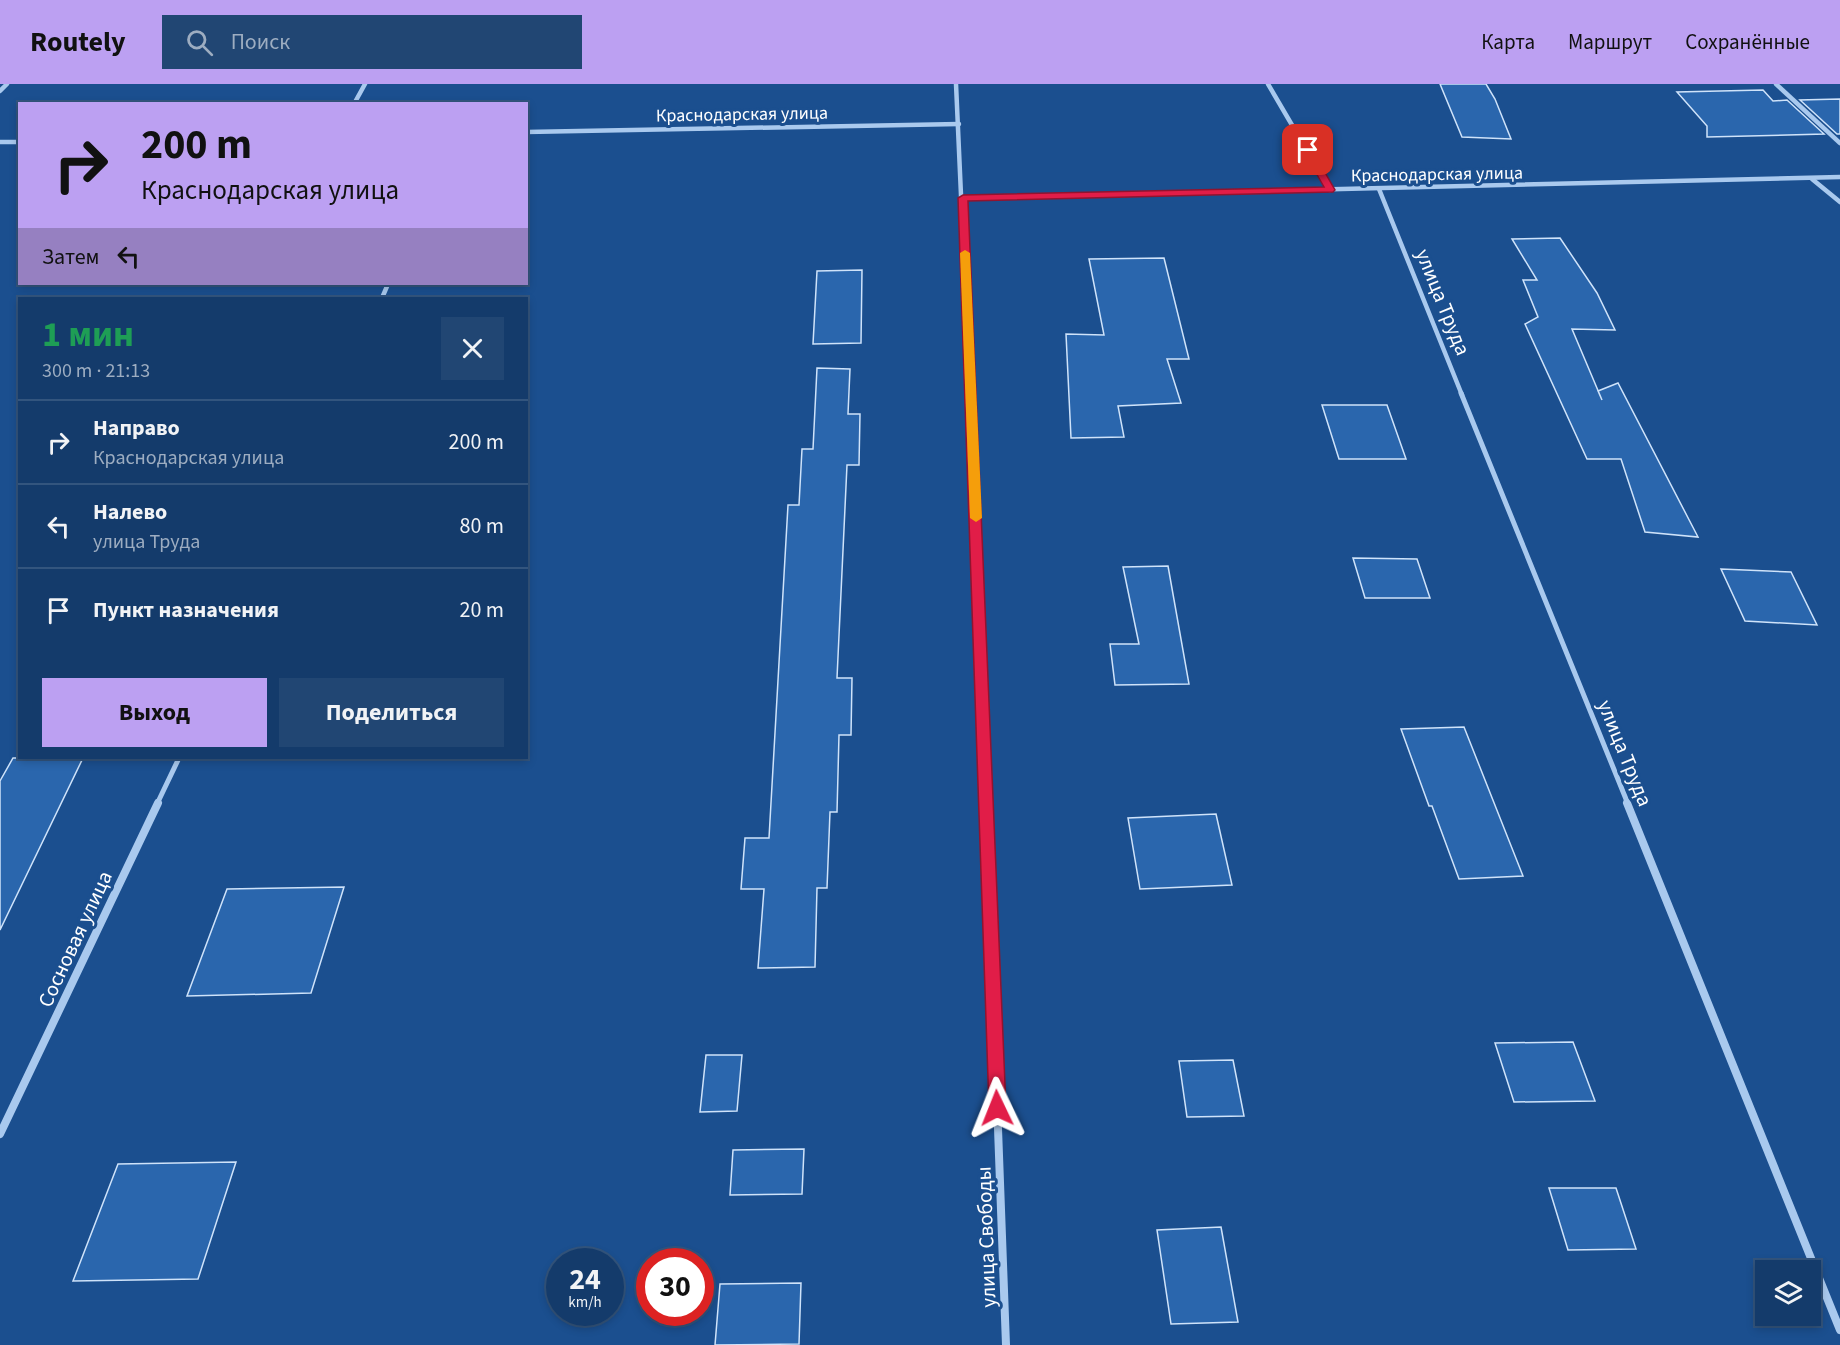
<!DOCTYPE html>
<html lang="ru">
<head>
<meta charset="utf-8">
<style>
	body { margin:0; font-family:"Source Sans 3",sans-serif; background:#214673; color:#f1f3f6; height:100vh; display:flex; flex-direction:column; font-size:22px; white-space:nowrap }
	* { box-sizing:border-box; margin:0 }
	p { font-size:20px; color:#9dadc1 }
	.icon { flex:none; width:33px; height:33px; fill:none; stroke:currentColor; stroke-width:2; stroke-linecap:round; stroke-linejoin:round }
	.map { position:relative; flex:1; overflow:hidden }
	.details { position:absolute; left:18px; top:213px; width:510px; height:462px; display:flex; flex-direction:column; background:#143b6b; border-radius:0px; box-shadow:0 3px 9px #0003,0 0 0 2px #33557e }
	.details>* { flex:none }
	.hud { position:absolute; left:18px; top:18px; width:510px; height:183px; border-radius:0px; box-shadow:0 3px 9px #0003,0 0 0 2px #33557e; background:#bca0f2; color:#111; overflow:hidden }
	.controls { position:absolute; left:1755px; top:1176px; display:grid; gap:12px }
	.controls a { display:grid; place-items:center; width:66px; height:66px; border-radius:0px; background:#143b6b; box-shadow:0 3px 9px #0003,0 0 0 2px #33557e; font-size:30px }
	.speed { position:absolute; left:546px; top:1164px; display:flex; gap:12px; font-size:30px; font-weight:700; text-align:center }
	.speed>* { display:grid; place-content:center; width:78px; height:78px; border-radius:50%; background:#143b6b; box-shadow:0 3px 9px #0003,0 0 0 2px #33557e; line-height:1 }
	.speed small { font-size:15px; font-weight:400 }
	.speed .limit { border:9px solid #d22; background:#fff; color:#111 }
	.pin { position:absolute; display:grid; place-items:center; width:51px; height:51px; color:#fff; margin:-26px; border-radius:12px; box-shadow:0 3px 9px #0006 }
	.me { position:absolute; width:66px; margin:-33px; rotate:358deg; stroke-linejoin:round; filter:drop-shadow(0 0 4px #0008) }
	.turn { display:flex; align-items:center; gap:21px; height:126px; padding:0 24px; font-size:27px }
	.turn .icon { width:78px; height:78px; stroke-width:2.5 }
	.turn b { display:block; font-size:42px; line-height:51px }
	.then { display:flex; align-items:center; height:57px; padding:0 24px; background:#0003; gap:12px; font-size:22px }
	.round { display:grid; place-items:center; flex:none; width:63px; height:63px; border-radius:0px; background:#214673 }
	.head { display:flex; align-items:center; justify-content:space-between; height:102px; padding:0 24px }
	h1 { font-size:36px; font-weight:700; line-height:45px; color:#1e9e55 }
	.button { display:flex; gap:12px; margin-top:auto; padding:12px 24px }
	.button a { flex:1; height:69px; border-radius:0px; background:#bca0f2; color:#111; font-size:24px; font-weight:700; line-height:69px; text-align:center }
	.button a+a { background:#214673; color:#f1f3f6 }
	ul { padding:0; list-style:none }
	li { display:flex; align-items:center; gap:18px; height:84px; padding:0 24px; border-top:2px solid #33557e }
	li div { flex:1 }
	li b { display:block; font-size:22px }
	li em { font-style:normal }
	header { display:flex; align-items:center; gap:36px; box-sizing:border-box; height:84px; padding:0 30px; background:#bca0f2; color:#111 }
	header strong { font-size:28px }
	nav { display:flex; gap:33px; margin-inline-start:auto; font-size:21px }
	.search { width:420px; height:54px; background:#214673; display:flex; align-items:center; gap:15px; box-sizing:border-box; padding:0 21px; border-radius:0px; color:#9dadc1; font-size:22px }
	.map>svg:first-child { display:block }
	.building { fill:#2a66ad; stroke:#cfe3fa; stroke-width:1.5 }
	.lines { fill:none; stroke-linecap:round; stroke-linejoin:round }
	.minor-far2 { stroke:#a9c9ee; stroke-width:4.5 }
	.minor-far1 { stroke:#a9c9ee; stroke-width:5 }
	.minor { stroke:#a9c9ee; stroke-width:8 }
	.route { fill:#e11d48; stroke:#92132f; stroke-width:1.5 }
	.slow { fill:#f59e0b }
	.labels { text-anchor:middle; stroke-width:6; stroke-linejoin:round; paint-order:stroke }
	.far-street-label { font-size:18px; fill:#fff; stroke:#1b4f8f }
	.street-label { font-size:21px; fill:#fff; stroke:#1b4f8f }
</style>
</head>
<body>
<header>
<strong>Routely</strong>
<div class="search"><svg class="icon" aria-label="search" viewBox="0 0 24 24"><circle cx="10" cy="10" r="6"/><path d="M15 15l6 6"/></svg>Поиск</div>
<nav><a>Карта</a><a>Маршрут</a><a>Сохранённые</a></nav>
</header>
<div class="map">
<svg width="1840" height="1261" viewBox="0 0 1840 1261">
	<rect width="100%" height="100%" fill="#1b4f8f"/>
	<g class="building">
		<path d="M 1440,0 L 1486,0 L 1495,15 L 1511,55 L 1462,53 Z"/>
		<path d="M 1763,6 L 1773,17 L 1787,16 L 1824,50 L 1707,53 L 1707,42 L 1677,8 Z"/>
		<path d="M 1840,15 L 1840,50 L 1837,50 L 1800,16 Z"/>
		<path d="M 1560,154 L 1597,209 L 1615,246 L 1572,245 L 1602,316 L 1598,307 L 1618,299 L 1698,453 L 1645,448 L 1621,375 L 1587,375 L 1525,240 L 1538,233 L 1523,196 L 1537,196 L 1512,155 Z"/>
		<path d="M 1164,174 L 1189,275 L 1167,275 L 1181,319 L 1118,322 L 1124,353 L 1071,354 L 1066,250 L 1104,251 L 1089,175 Z"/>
		<path d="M 862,186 L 861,259 L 813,260 L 817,187 Z"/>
		<path d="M 817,284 L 850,285 L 848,330 L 860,330 L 859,381 L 847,381 L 837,594 L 852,594 L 851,651 L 839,651 L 837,728 L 830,728 L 827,804 L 817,804 L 815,883 L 758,884 L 764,805 L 741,805 L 745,754 L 769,754 L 788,421 L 799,421 L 802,365 L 813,365 Z"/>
		<path d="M 1322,321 L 1387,321 L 1406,375 L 1339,375 Z"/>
		<path d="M 1353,474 L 1417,475 L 1430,514 L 1365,514 Z"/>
		<path d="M 1168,482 L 1189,600 L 1115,601 L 1110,560 L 1139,560 L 1123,483 Z"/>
		<path d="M 1721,485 L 1791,488 L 1817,541 L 1745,537 Z"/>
		<path d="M 1464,643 L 1523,792 L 1459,795 L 1432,722 L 1429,722 L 1401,645 Z"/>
		<path d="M 13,674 L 83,674 L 0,846 L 0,697 Z"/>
		<path d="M 1216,730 L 1232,801 L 1140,805 L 1128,734 Z"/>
		<path d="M 344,803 L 311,909 L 187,912 L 227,805 Z"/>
		<path d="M 1573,958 L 1595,1017 L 1514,1018 L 1495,959 Z"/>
		<path d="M 706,971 L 742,971 L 737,1027 L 700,1028 Z"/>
		<path d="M 1233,976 L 1244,1032 L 1187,1033 L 1179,977 Z"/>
		<path d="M 804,1065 L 802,1110 L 730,1111 L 733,1066 Z"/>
		<path d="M 236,1078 L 198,1195 L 73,1197 L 118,1080 Z"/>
		<path d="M 1549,1104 L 1616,1104 L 1636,1165 L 1568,1166 Z"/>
		<path d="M 1221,1143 L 1238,1238 L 1171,1240 L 1157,1146 Z"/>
		<path d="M 801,1199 L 799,1260 L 715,1261 L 720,1200 Z"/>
	</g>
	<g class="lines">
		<g class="minor-far2">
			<path d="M 956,0 L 970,311"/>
			<path d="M 1268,0 L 1330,106"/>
			<path d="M 1776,0 L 1840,59"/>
			<path d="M 0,7 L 7,0"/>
			<path d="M 354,20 L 365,0"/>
			<path d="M 526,48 L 959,40"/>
			<path d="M 0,58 L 20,58"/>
			<path d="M 1812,95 L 1840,118"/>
			<path d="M 1379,105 L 1462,311"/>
			<path d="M 963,114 L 1840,93"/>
			<path d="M 382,214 L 388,200"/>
		</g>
		<g class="minor-far1">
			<path d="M 970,309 L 986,720"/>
			<path d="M 1461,309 L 1628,720"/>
			<path d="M 157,720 L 179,674"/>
		</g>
		<g class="minor">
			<path d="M 986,719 L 1006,1261"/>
			<path d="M 1627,719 L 1840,1246"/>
			<path d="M 0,1050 L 158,719"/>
		</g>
	</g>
	<path class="route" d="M 1304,64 L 1312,66 L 1335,106 L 1333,108 L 968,117 L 1006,1024 L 1003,1030 L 997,1032 L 991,1030 L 989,1024 L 958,114 L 963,111 L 1324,103 L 1303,66 Z"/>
	<path class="slow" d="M 965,166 L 970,169 L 982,434 L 976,438 L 970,434 L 960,169 Z"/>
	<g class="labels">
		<g class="far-street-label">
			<text transform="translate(742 30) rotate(-1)" y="6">Краснодарская улица</text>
			<text transform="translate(1437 90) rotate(-1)" y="6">Краснодарская улица</text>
		</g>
		<g class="street-label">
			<text transform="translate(1443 218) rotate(68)" y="7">улица Труда</text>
			<text transform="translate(1625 669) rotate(68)" y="7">улица Труда</text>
			<text transform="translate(75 855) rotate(-65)" y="7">Сосновая улица</text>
			<text transform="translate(986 1153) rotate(-92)" y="7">улица Свободы</text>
		</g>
	</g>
</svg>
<div class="controls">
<a><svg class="icon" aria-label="layers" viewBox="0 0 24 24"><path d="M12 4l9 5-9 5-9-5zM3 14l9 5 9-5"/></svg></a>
</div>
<div class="speed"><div>24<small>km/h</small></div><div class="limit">30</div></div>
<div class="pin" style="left:1308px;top:66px;background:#d93025"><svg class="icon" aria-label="arrive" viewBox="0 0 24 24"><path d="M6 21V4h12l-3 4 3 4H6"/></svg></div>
<svg class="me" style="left:997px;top:1024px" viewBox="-20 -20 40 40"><path d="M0-17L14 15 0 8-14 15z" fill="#e11d48" stroke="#fff" stroke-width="4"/></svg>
<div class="hud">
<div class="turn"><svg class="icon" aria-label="right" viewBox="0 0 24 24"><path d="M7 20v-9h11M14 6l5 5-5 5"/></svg><div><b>200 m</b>Краснодарская улица</div></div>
<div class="then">Затем<svg class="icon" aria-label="left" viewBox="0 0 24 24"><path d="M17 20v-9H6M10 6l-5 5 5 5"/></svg></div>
</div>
<section class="details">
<div class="head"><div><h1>1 мин</h1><p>300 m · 21:13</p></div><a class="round"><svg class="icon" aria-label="close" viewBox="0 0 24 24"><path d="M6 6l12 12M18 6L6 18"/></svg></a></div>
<ul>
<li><svg class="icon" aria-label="right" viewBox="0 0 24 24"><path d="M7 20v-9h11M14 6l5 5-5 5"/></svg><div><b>Направо</b><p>Краснодарская улица</p></div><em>200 m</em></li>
<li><svg class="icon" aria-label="left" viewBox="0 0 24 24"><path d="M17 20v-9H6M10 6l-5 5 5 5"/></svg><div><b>Налево</b><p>улица Труда</p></div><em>80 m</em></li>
<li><svg class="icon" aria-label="arrive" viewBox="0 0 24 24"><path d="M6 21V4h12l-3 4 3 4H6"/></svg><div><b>Пункт назначения</b></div><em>20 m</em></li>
</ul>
<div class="button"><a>Выход</a><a>Поделиться</a></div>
</section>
</div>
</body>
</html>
